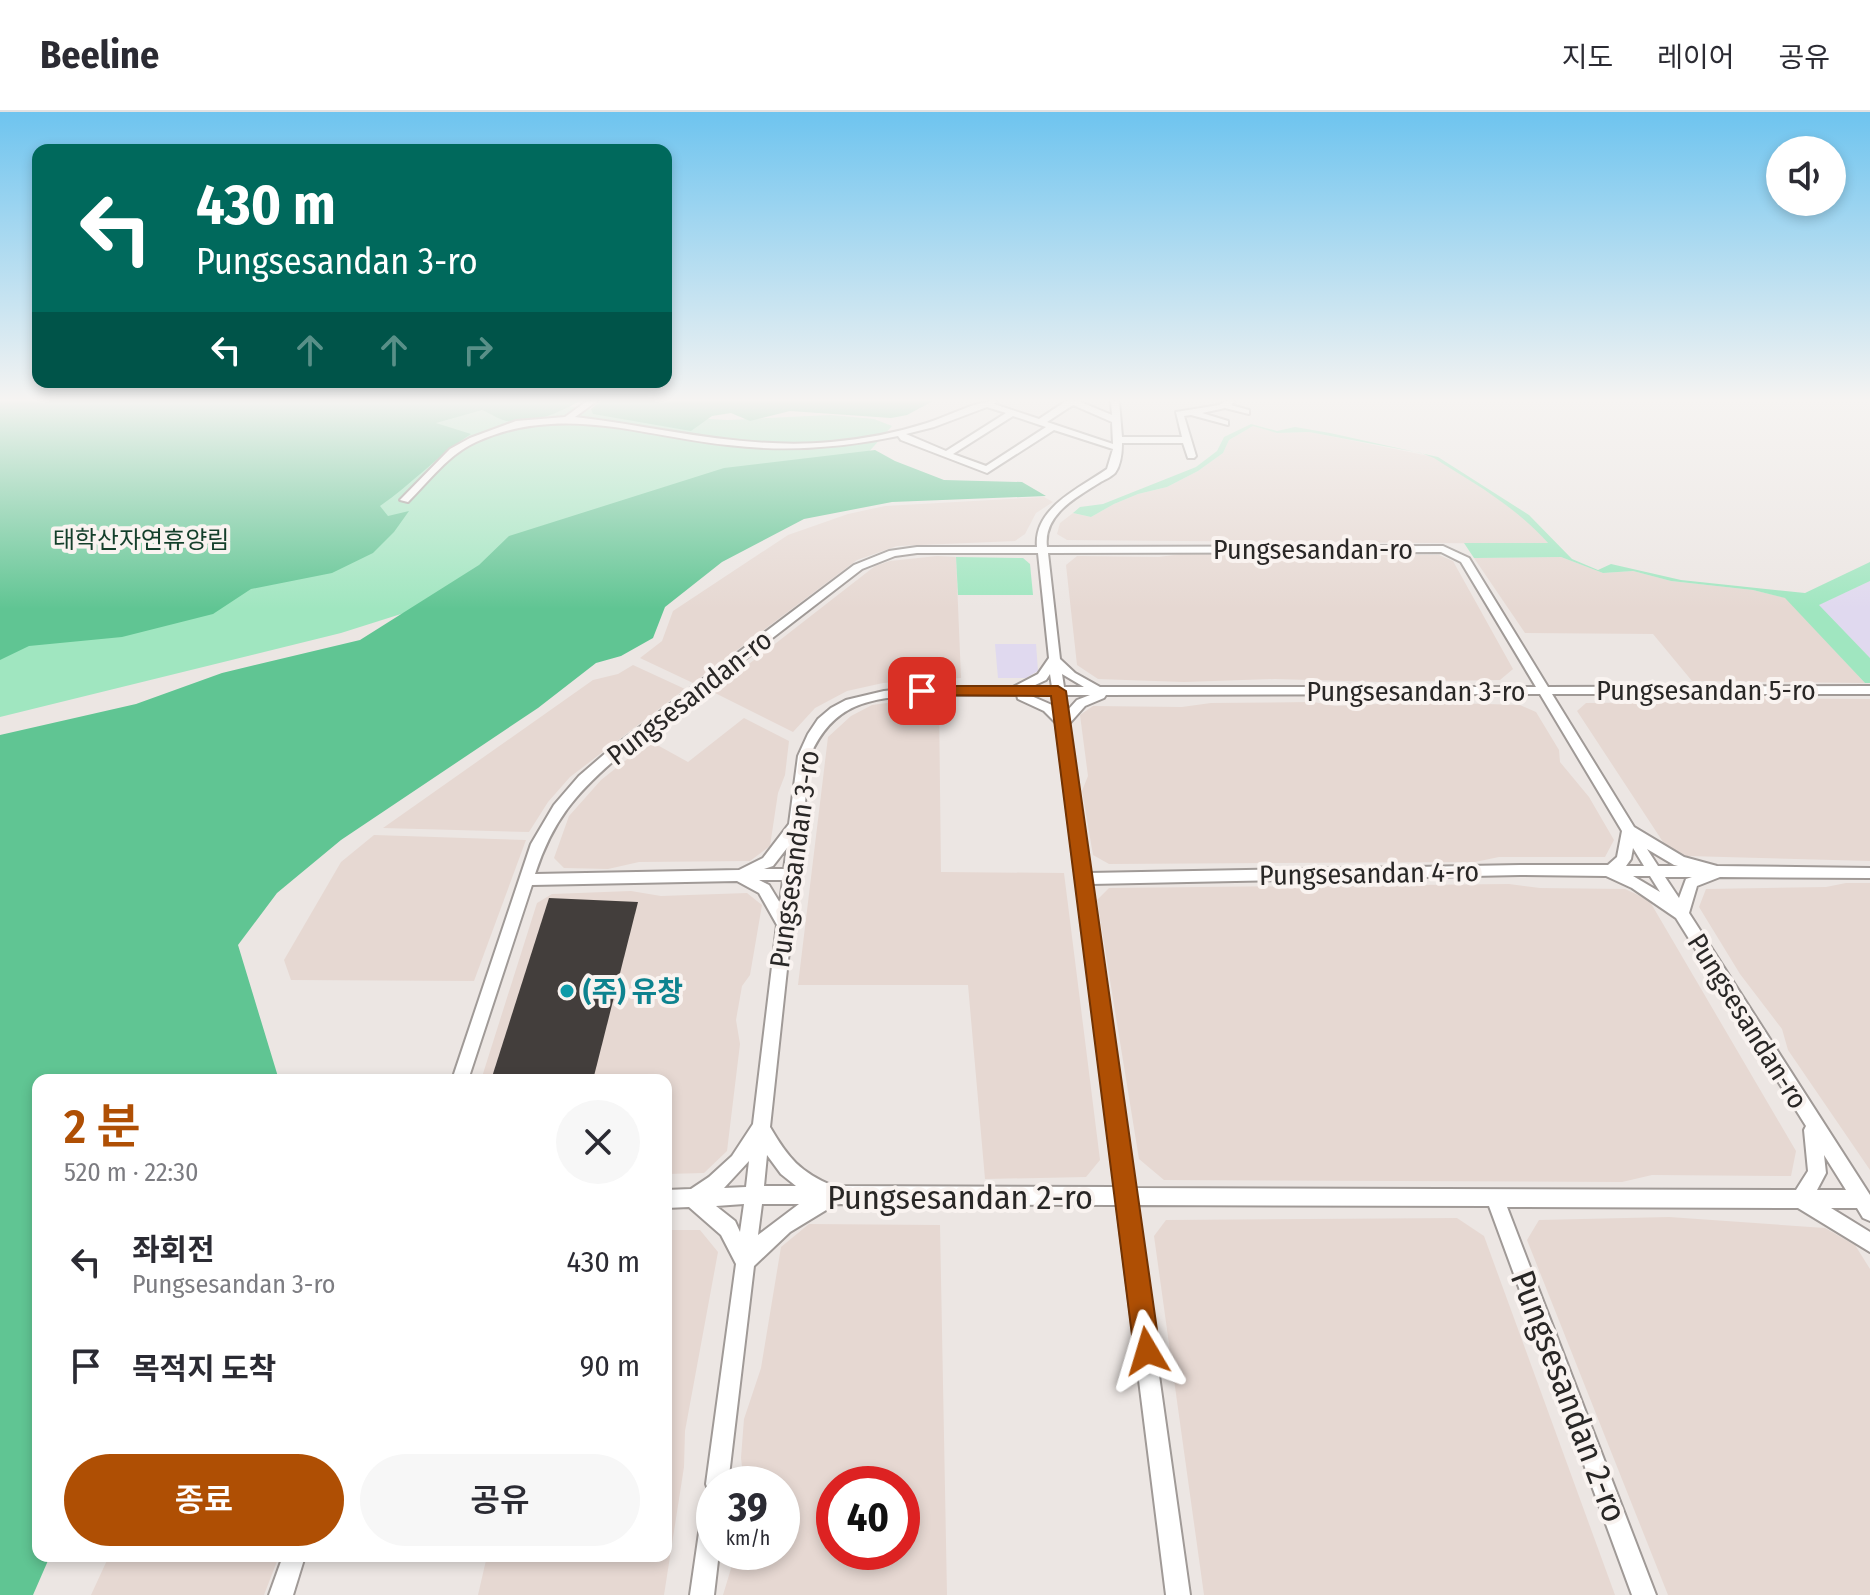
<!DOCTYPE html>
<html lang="ko">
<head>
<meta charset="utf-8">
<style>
	body { margin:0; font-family:"Fira Sans Condensed","Noto Sans KR",sans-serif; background:#f7f7f7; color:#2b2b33; height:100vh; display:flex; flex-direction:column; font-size:30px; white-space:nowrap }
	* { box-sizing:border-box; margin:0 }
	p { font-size:26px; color:#7c7c81 }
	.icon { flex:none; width:44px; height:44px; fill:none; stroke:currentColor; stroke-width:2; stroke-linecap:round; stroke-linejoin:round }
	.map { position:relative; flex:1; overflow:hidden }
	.side { position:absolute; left:32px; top:962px; width:640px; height:488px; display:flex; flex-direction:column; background:#fff; border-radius:16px; box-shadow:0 4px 12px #0003 }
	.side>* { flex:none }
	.banner { position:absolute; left:32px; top:32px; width:640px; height:244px; border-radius:16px; box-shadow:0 4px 12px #0003; background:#00695c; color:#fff; overflow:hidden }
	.tools { position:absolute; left:1766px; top:24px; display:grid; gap:16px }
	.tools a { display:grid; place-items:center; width:80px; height:80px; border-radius:50%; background:#fff; box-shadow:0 4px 12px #0003; font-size:40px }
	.speed { position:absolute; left:696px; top:1354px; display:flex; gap:16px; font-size:40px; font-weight:700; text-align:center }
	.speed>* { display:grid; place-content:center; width:104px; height:104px; border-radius:50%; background:#fff; box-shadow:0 4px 12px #0003; line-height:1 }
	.speed small { font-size:20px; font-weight:400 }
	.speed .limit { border:12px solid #d22; background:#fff; color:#111 }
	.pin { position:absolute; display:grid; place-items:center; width:68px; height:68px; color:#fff; margin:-34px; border-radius:16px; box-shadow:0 4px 12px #0006 }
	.me { position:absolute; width:88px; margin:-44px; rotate:353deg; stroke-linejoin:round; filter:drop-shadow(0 0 6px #0008) }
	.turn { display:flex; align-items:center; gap:28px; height:168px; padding:0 32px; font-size:36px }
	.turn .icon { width:104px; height:104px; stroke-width:2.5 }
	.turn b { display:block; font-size:56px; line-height:68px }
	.lanes { display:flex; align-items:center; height:76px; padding:0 32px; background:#0003; justify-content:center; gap:40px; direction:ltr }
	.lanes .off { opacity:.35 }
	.round { display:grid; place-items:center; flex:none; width:84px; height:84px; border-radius:42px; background:#f7f7f7 }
	.overview { display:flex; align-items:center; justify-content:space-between; height:136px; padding:0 32px }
	h1 { font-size:48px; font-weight:600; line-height:60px; color:#af4f04 }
	.action { display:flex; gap:16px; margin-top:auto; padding:16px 32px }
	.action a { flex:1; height:92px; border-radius:48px; background:#af4f04; color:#fff; font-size:32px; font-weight:600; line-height:92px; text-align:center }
	.action a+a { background:#f7f7f7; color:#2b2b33 }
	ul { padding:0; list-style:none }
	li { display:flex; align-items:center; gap:24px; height:104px; padding:0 32px }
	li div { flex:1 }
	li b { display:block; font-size:30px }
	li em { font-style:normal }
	header { display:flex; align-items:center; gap:48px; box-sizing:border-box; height:112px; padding:0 40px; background:#fff; border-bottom:2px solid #e1e1e2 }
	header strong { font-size:38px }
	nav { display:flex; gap:44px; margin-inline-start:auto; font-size:28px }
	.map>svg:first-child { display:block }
	.commercial { fill:#e0d9ef }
	.built { fill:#e6d8d2; fill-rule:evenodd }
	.green { fill:#a0e6c0 }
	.forest { fill:#60c593 }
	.building { fill:#433e3c }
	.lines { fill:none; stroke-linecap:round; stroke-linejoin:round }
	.minor-casing { stroke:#a09a97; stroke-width:4 }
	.minor { fill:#fff; fill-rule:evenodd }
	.route { fill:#af4f04; stroke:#723303; stroke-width:2 }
	.culture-dot { fill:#0f9aa8; stroke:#f9f3f0; stroke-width:3 }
	.labels { text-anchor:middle; stroke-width:8; stroke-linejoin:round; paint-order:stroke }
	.far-park-label { font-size:24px; fill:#143f2b; stroke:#f9f3f0 }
	.street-label { font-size:28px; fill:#292726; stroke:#f9f3f0 }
	.culture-label { font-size:28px; font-weight:bold; fill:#0d838f; stroke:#f9f3f0; text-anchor:start }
	.near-street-label { font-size:34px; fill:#292726; stroke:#f9f3f0 }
</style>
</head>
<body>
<header>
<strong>Beeline</strong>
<nav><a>지도</a><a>레이어</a><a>공유</a></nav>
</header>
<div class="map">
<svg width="1870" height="1483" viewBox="0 0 1870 1483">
	<rect width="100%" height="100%" fill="#ece6e3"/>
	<g class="commercial">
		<path d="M 1870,469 L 1870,546 L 1818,493 Z"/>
		<path d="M 995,532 L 1036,532 L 1038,559 L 1026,566 L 998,566 Z"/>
	</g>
	<g class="built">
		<path d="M 1253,314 L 1277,321 L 1309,320 L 1434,345 L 1522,402 L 1549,432 L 1067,428 L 1057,422 L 1060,411 L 1073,401 L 1091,405 L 1114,392 L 1138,382 L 1167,375 L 1198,359 L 1223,341 L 1229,328 Z"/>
		<path d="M 1044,385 L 1053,390 L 1036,401 L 1025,422 L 1015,429 L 897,434 L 857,448 L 693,571 L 640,546 L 662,529 L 673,499 L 788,423 L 848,402 L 885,394 Z"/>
		<path d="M 1181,442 L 1439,443 L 1453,449 L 1513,557 L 1500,568 L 1380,570 L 1275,567 L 1184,570 L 1098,567 L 1077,553 L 1066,453 L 1077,444 L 1159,445 Z"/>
		<path d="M 937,444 L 956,445 L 961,566 L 883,571 L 847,579 L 815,596 L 793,620 L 713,580 L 875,454 L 890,449 Z"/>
		<path d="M 1561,445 L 1603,461 L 1633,459 L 1671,469 L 1753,478 L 1786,486 L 1865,571 L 1692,569 L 1653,522 L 1525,521 L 1474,446 Z"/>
		<path d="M 633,553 L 685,577 L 570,665 L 548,690 L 529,720 L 383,716 L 593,568 L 618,562 Z"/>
		<path d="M 1706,586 L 1870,587 L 1870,749 L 1687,744 L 1665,733 L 1577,599 L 1586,591 L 1678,590 Z"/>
		<path d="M 894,590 L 939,591 L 941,760 L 1064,761 L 1100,1048 L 1086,1065 L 985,1067 L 968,873 L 798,873 L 828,625 L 851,604 L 872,593 Z"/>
		<path d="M 1314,590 L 1335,594 L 1419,590 L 1520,593 L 1536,600 L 1559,638 L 1560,650 L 1589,685 L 1614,728 L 1605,745 L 1499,745 L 1475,750 L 1109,752 L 1093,743 L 1082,679 L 1088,664 L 1080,603 L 1093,594 L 1182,595 L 1211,591 Z"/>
		<path d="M 744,606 L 789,629 L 785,663 L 778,681 L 770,734 L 750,749 L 639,750 L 608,757 L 564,756 L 554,746 L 569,704 L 601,668 L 650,629 L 688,650 Z"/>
		<path d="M 374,723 L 526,728 L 474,869 L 291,868 L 284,848 L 341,750 Z"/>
		<path d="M 1846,771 L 1870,771 L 1870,1058 L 1788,938 L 1782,917 L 1740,862 L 1699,795 L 1706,777 L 1826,775 Z"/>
		<path d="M 1509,772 L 1540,776 L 1625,777 L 1649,788 L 1796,1039 L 1791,1064 L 1652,1063 L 1622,1070 L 1164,1068 L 1139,1047 L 1097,788 L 1109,776 Z"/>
		<path d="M 631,779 L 661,784 L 747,781 L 762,793 L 750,863 L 742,874 L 736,908 L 740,932 L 727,1039 L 704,1061 L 666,1062 L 666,968 L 481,968 L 537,791 L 552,782 Z"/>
		<path d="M 1669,1105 L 1825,1116 L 1855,1133 L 1870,1157 L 1870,1483 L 1668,1483 L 1527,1128 L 1539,1108 Z"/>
		<path d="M 1457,1106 L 1484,1124 L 1615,1483 L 1204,1483 L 1154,1124 L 1166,1108 Z"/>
		<path d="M 809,1112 L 940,1113 L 947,1483 L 723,1483 L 736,1440 L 782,1440 L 782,1372 L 744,1372 L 741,1346 L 744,1307 L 761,1256 L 781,1135 ZM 834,1372 L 902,1372 L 902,1440 L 834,1440 Z"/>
		<path d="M 666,1118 L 700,1118 L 718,1140 L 685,1319 L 684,1355 L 664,1483 L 478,1483 L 487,1444 L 666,1444 Z"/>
		<path d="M 109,1444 L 279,1444 L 264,1483 L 91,1483 Z"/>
	</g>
	<g class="green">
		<path d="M 0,289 L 529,289 L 623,302 L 728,308 L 831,303 L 874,307 L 892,314 L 847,364 L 653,422 L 341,521 L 0,605 Z"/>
		<path d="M 1251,312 L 1277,319 L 1295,315 L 1330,321 L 1438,345 L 1529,403 L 1572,447 L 1598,458 L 1611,452 L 1681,468 L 1805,481 L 1870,450 L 1870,469 L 1819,493 L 1870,546 L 1870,571 L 1865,571 L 1785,486 L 1753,478 L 1671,469 L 1633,459 L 1603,461 L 1561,445 L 1474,446 L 1464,431 L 1548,431 C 1515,394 1475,372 1434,346 L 1421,341 L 1309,320 L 1277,321 L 1253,314 L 1229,328 L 1223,341 L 1198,359 L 1167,375 L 1138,382 L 1114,392 L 1091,405 L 1073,401 L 1080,395 L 1103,392 L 1196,355 L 1217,339 L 1224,325 Z"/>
		<path d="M 956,445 L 1023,446 L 1030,452 L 1033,483 L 958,483 Z"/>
	</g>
	<g class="forest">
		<path d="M 0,289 L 580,289 C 560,300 530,314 506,309 C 498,307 490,301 482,298 L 436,311 L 471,322 C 438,343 412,372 380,394 L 388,404 L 409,399 L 394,420 L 373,441 L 332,461 L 251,477 L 213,502 L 122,525 L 29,534 L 0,548 Z"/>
		<path d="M 601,289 L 933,289 L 907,303 L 891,306 L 790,299 L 750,309 L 731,301 L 712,304 L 691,319 L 593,302 L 591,297 Z"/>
		<path d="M 875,338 L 895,349 L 944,368 L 1022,370 L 1046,384 L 892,390 L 804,407 L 722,450 L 665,495 L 653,526 L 621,544 L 596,551 L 538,596 L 341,728 L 277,781 L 238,833 L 279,968 L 38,968 L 38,1444 L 50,1444 L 33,1483 L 0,1483 L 0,623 L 136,592 L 222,561 L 360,528 L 479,453 L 509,424 L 724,356 Z"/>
	</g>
	<path class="building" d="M 549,786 L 638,790 L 593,968 L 491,968 Z"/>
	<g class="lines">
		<defs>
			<g id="minor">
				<path d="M 587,289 L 597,289 L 575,305 C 661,315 744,338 831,330 C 864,327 896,321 927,311 C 950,304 974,289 997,289 L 994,292 L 1039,307 L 1066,289 L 1078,289 L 1112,303 L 1111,289 L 1119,289 L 1122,325 L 1182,325 L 1176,300 L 1219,293 L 1225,289 L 1235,289 L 1231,293 L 1249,298 L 1249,302 L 1225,296 L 1202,301 L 1228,309 L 1228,313 L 1191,303 L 1184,304 L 1196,344 L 1194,346 L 1188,346 L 1183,331 L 1122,331 C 1122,340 1121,353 1115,361 C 1111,365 1104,368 1099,371 C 1075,386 1043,403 1047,435 L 1443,434 L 1469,446 L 1548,575 L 1870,574 L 1870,582 L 1552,582 L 1634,715 L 1684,745 L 1717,754 L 1870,756 L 1870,766 L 1720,765 L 1697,774 L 1689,801 L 1870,1083 L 1870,1109 L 1863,1106 L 1857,1096 L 1831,1096 L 1870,1120 L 1870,1140 L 1798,1096 L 1507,1095 L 1656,1483 L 1632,1483 L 1489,1094 L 1135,1093 L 1190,1483 L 1166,1483 L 1117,1093 L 836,1092 L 790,1120 L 754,1154 L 728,1372 L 714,1372 L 714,1382 L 709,1380 L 706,1372 L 736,1152 L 721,1123 L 689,1095 L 666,1096 L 666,1078 L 691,1077 L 709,1065 L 732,1044 L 753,1012 L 777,813 L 759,781 L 737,769 L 532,773 L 468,968 L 452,968 L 531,732 L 554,693 L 579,664 L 608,639 L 854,453 L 889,439 L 917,435 L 1037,435 C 1033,396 1080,376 1107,357 L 1113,337 L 1054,318 L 987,361 L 901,328 L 898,324 C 841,336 786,340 728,333 C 642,324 561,291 476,330 C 449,342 429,369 408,390 L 400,388 L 450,337 L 470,326 L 516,309 L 565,305 ZM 1073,293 L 1112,310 L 1113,332 L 1047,310 ZM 987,295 L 1006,301 L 946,339 L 906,322 L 934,315 ZM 1013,304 L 1046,315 L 986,354 L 953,342 ZM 1441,440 L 1461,450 L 1536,575 L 1100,575 L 1075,561 L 1060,547 L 1048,441 ZM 917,441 L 1038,441 L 1049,546 L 1038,562 L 1013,575 L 922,575 L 884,579 L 846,588 L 831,596 L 818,607 L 808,622 L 798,644 L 789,712 L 763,746 L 739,758 L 535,762 C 553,708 575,682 618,645 L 862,457 L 895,444 ZM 1050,562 L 1052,575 L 1031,575 L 1046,568 ZM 1062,562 L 1084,575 L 1064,575 ZM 1540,582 L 1622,719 L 1617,745 L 1608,753 L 1520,753 L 1089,761 L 1069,612 L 1085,594 L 1104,586 L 1106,583 ZM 922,583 L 1017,583 L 1018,587 L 1044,599 L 1056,611 L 1115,1075 L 833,1074 C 800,1060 788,1046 770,1015 L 810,644 C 833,591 869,586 922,583 ZM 1029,583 L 1052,583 L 1054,595 L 1052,593 ZM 1065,583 L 1090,583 L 1077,588 L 1067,599 ZM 787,736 L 784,757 L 764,757 L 773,754 ZM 1633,736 L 1644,754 L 1626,754 L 1631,747 ZM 1647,737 L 1674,753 L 1678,754 L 1658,754 ZM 1520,763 L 1606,764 L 1632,776 L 1676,806 L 1806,1014 L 1804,1018 L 1808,1059 L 1796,1078 L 1133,1076 L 1091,772 ZM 1633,764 L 1650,764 L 1660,780 ZM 1665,765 L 1692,765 L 1686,767 L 1679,786 ZM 759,768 L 783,768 L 780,791 L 769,773 ZM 767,1043 L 781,1062 L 796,1074 L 764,1074 ZM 1824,1043 L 1846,1078 L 1817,1078 L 1826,1061 ZM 749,1049 L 746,1075 L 724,1076 ZM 744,1092 L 740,1120 L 735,1109 L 716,1094 ZM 762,1092 L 799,1092 L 758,1123 Z"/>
				<path d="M 714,1382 L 714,1440 L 719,1440 L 714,1483 L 690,1483 L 703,1393 L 706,1385 Z"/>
				<path d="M 283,1444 L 305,1444 L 293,1483 L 269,1483 Z"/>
			</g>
		</defs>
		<use href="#minor" class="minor-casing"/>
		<use href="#minor" class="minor"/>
	</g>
	<linearGradient id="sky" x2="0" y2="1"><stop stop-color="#6ec4ef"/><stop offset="0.58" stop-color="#f6f4f2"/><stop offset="1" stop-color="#f6f4f2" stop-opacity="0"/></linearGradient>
	<rect width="1870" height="497" fill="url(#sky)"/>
	<path class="route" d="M 922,574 L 1058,574 L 1066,579 L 1160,1239 L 1156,1248 L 1147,1252 L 1138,1248 L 1134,1239 L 1051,584 L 916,583 L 916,576 Z"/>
	<circle class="culture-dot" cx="567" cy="879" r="8"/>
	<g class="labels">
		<g class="far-park-label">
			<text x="141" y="436">태학산자연휴양림</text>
		</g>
		<g class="street-label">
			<text x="1313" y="447">Pungsesandan-ro</text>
			<text x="1706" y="588">Pungsesandan 5-ro</text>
			<text x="1416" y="589">Pungsesandan 3-ro</text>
			<text transform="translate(689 585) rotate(-38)" y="10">Pungsesandan-ro</text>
			<text transform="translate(794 747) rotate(-82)" y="10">Pungsesandan 3-ro</text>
			<text transform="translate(1369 761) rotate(-1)" y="10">Pungsesandan 4-ro</text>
			<text transform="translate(1748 909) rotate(58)" y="10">Pungsesandan-ro</text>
		</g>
		<g class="culture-label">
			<text x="583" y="889">(주) 유창</text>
		</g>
		<g class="near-street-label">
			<text x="960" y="1097">Pungsesandan 2-ro</text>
			<text transform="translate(1569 1284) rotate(69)" y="12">Pungsesandan 2-ro</text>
		</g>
	</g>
</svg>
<div class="tools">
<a><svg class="icon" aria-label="sound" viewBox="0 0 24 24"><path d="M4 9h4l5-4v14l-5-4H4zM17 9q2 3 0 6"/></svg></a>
</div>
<div class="speed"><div>39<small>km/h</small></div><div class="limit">40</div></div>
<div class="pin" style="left:922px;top:579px;background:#d93025"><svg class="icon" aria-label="arrive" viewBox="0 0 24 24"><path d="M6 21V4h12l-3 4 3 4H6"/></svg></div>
<svg class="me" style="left:1147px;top:1239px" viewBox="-20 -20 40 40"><path d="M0-17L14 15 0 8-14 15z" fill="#af4f04" stroke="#fff" stroke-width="4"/></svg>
<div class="banner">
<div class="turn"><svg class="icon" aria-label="left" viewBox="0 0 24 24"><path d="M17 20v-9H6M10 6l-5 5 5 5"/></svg><div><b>430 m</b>Pungsesandan 3-ro</div></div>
<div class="lanes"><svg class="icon" aria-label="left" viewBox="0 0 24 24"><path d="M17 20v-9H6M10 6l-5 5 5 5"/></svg><svg class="icon off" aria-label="ahead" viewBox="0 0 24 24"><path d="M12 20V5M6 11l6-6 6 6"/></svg><svg class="icon off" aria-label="ahead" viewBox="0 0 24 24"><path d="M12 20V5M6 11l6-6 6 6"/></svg><svg class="icon off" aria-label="right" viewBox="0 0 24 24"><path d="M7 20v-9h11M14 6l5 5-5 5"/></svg></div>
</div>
<section class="side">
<div class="overview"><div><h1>2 분</h1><p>520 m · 22:30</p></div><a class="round"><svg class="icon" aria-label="close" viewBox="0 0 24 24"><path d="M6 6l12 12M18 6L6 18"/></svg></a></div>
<ul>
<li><svg class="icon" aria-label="left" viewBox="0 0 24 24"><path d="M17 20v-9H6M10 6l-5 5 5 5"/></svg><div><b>좌회전</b><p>Pungsesandan 3-ro</p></div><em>430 m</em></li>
<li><svg class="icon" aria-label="arrive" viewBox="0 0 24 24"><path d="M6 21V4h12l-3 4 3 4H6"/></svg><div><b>목적지 도착</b></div><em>90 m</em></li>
</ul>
<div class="action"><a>종료</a><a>공유</a></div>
</section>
</div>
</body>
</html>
